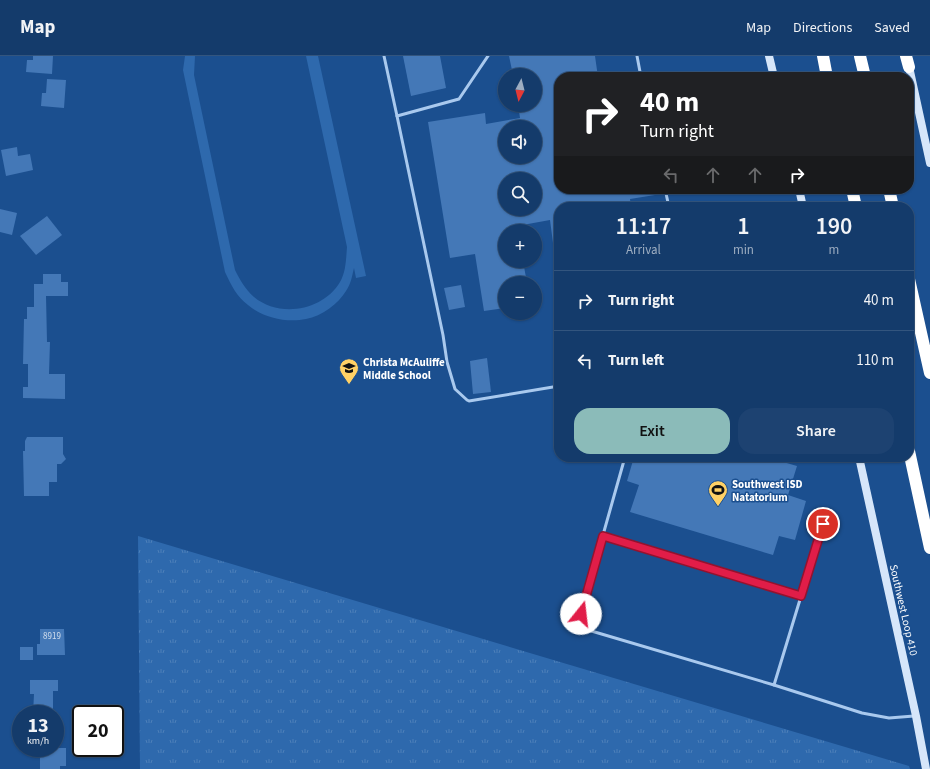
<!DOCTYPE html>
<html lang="en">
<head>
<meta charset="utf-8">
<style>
	body { margin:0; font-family:"Source Sans 3",sans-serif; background:#1d4271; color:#f1f3f6; height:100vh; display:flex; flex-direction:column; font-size:15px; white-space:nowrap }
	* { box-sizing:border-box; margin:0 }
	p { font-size:13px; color:#9dadc1 }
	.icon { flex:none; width:22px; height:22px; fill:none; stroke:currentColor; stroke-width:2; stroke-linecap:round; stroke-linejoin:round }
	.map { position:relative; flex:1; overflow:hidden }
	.sheet { position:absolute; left:554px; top:146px; width:360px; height:260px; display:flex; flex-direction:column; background:#143b6b; border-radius:16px; box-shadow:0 1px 3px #0004,0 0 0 1px #33557e }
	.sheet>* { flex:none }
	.guide { position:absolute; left:554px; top:16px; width:360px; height:122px; border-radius:16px; box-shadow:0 1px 3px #0004,0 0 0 1px #33557e; background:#202124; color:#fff; overflow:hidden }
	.needle { width:26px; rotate:187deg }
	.fabs { position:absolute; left:498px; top:12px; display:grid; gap:8px }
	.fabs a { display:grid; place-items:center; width:44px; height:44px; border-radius:50%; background:#143b6b; box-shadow:0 1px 3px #0004,0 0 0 1px #33557e; font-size:20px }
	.speed { position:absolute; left:12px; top:649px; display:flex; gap:8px; font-size:20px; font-weight:700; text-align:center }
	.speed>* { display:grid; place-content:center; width:52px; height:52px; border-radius:50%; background:#143b6b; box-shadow:0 1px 3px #0004,0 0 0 1px #33557e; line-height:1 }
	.speed small { font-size:10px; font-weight:400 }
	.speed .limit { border:2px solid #111; border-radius:6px; background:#fff; color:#111 }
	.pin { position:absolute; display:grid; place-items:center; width:34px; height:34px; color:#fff; margin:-17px; border:2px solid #fff; border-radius:50%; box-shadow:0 1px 4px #0007 }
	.me { position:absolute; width:44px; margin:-22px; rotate:16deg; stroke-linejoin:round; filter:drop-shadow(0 0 3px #0008) }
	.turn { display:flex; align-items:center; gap:14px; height:84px; padding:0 20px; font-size:18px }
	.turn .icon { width:52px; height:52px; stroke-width:2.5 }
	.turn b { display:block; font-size:28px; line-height:34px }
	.lanes { display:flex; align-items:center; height:38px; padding:0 20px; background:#0003; justify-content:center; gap:20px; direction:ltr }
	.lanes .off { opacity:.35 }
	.eta { display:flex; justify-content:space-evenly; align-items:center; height:68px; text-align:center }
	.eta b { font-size:24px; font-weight:600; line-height:28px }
	.primary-button { display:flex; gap:8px; margin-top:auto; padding:8px 20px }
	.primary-button a { flex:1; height:46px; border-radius:16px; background:#8bbbb9; color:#111; font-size:16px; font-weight:600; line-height:46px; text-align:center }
	.primary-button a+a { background:#1d4271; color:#f1f3f6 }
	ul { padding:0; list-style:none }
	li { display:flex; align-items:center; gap:12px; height:60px; padding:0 20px; border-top:1px solid #33557e }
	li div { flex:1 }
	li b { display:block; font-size:15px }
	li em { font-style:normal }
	header { display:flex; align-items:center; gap:24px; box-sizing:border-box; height:56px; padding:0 20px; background:#143b6b; border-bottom:1px solid #33557e }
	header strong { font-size:19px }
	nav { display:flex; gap:22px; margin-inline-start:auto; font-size:14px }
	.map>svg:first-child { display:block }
	.grass { fill:url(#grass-tufts) }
	.pitch { fill:#2e69ad }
	.building { fill:#4478b7; fill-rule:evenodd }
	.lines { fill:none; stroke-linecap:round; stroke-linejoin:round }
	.service { stroke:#a9c9ee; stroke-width:3 }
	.secondary { stroke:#d6e6fa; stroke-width:8 }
	.motorway { stroke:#fff; stroke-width:12 }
	.route-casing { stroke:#92132f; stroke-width:10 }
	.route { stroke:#e11d48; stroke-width:7 }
	.labels { text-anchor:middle; stroke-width:3; stroke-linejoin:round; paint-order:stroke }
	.number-label { font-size:9px; fill:#d0dded }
	.poi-label { font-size:11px; font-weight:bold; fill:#fff; stroke:#1b4f8f; text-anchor:start }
	.street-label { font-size:11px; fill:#fff; stroke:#1b4f8f }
</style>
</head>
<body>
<header>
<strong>Map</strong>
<nav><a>Map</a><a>Directions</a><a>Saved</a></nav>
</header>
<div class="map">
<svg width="930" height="713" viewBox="0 0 930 713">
	<defs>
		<pattern id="grass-tufts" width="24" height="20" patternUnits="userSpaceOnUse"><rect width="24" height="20" fill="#2e69ad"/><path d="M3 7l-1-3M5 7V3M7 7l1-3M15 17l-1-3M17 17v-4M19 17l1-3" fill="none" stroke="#4d80b9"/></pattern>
	</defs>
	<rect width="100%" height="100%" fill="#1b4f8f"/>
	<path class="grass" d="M 138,480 L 909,710 L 910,713 L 140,713 Z"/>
	<path class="pitch" d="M 185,0 L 195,0 L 194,19 L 235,214 C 240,224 245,233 254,241 C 279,262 323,255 340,226 C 346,216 346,203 347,191 L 306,0 L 318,0 L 366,220 L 356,222 L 354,212 C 352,220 351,228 346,235 C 338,248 322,260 306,263 C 287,267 263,262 248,249 C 237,241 231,229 225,216 L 183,14 Z"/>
	<g class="building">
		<path d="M 33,0 L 53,0 L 52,18 L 26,16 L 27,4 L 33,4 Z"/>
		<path d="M 403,0 L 440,0 L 446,32 L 411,40 Z"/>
		<path d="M 509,0 L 595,0 L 598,21 L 559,21 L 559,133 L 654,133 L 655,139 L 630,143 L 631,151 L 559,151 L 559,186 L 553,187 L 550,164 L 517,170 L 518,175 L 505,175 L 505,205 L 523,205 L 527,227 L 505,227 L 505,252 L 484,255 L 475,198 L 450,202 L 428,66 L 485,57 L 486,68 L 520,62 L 518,49 L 535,49 L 535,19 L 513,19 ZM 505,71 L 535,71 L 535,101 L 505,101 ZM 505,123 L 535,123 L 535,153 L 505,153 Z"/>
		<path d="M 47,23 L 66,24 L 64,52 L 41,50 L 42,37 L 46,37 Z"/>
		<path d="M 17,91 L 18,100 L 30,98 L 33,114 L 6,120 L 1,94 Z"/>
		<path d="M 0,153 L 17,157 L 12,179 L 0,176 Z"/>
		<path d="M 47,160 L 62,179 L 36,199 L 20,180 Z"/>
		<path d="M 43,218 L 61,218 L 61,226 L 68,226 L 68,240 L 46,240 L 47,286 L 50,286 L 49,318 L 65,318 L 65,343 L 23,342 L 23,331 L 28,331 L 28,308 L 23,308 L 24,263 L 27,263 L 27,251 L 34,251 L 34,228 L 43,228 Z"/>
		<path d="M 461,229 L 465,251 L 449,254 L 444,232 Z"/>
		<path d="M 487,302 L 491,336 L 473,338 L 470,305 Z"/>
		<path d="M 27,381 L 63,381 L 63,398 L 66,403 L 61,408 L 57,408 L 57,426 L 49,426 L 49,440 L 24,440 L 23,395 L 25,395 L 25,385 Z"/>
		<path d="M 634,401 L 766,401 L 797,410 L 788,439 L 806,445 L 795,484 L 779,480 L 773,499 L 630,456 L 639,429 L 627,425 Z"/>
		<path d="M 40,573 L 64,573 L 65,599 L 37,599 L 37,588 L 40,588 Z"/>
		<rect x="20" y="591" width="13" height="13"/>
		<path d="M 30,624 L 58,624 L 58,635 L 53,635 L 53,658 L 33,658 L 34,638 L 30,638 Z"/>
		<path d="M 40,692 L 66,692 L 66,710 L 60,710 L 60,713 L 40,713 Z"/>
	</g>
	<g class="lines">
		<g class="service">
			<path d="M 384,0 L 397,60 L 443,279 L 447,306 L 455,333 L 467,344 L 469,345 L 559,330"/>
			<path d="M 637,0 L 641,21"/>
			<path d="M 397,60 L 459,43 L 488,0"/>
			<path d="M 665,133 L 669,151"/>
			<path d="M 625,401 L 581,557 L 583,564 L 588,574 L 774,629 L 862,657 L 889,662 L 914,660"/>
			<path d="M 603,480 L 801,540"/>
			<path d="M 774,629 L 823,468"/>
		</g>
		<g class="secondary">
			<path d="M 769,0 L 774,21"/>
			<path d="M 908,6 L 930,107"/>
			<path d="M 799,133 L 803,151"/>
			<path d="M 859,401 L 916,660 L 926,713"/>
		</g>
		<g class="motorway">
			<path d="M 823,0 L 827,21"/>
			<path d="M 860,0 L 865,21"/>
			<path d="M 906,0 L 909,11"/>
			<path d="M 852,133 L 856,151"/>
			<path d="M 889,133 L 893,151"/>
			<path d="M 909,223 L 930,317"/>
			<path d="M 909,395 L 930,492"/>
		</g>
	</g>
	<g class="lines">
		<defs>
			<path id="route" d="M 581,558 L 603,480 L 801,540 L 823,468"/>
		</defs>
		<use href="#route" class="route-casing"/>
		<use href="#route" class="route"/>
	</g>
	<defs>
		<symbol id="school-pin" viewBox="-11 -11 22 30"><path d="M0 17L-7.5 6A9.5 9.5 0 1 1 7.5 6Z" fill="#ffd166" stroke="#1b4f8f"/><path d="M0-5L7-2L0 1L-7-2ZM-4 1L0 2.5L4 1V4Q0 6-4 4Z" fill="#111"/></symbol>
		<symbol id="stadium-pin" viewBox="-11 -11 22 30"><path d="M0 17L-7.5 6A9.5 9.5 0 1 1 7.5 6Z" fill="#ffd166" stroke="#1b4f8f"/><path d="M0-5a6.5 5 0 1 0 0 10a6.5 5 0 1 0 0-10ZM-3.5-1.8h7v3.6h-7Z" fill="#111"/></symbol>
	</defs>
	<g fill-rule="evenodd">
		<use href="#school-pin" x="338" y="301" width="22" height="30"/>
		<use href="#stadium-pin" x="707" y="423" width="22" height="30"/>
	</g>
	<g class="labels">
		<g class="number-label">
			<text x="52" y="583">8919</text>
		</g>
		<g class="poi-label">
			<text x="363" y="310">Christa McAuliffe<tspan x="363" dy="13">Middle School</tspan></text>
			<text x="732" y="432">Southwest ISD<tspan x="732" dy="13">Natatorium</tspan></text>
		</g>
		<g class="street-label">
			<text transform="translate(904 554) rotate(77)" y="4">Southwest Loop 410</text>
		</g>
	</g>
</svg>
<div class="fabs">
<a><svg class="needle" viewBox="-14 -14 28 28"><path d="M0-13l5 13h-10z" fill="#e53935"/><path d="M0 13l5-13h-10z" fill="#9dadc1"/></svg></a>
<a><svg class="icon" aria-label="sound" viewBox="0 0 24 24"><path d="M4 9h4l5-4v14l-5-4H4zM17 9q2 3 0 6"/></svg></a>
<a><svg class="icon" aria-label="search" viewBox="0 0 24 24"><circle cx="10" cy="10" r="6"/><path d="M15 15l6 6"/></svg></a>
<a>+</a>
<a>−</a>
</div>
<div class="speed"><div>13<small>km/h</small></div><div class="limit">20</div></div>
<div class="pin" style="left:823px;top:468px;background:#d93025"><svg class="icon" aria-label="arrive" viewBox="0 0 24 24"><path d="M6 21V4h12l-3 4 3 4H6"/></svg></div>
<svg class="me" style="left:581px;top:558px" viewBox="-20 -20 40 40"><circle r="19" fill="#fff"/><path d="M0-13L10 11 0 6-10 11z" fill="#e11d48"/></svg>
<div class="guide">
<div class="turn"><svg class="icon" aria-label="right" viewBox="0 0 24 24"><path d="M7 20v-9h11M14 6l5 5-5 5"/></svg><div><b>40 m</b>Turn right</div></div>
<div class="lanes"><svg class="icon off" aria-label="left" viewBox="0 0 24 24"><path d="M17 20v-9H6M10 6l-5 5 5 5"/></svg><svg class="icon off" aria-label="ahead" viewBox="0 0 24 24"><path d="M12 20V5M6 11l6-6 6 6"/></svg><svg class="icon off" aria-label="ahead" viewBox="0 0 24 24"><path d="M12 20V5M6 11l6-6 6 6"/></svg><svg class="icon" aria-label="right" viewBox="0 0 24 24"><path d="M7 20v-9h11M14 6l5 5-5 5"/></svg></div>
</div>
<section class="sheet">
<div class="eta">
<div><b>11:17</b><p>Arrival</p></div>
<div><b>1</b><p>min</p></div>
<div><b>190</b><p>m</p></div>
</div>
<ul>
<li><svg class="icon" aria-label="right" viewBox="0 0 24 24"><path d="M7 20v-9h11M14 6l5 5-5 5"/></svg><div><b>Turn right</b></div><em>40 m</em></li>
<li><svg class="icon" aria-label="left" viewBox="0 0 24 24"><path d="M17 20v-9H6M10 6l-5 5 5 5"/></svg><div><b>Turn left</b></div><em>110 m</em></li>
</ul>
<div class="primary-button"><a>Exit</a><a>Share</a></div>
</section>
</div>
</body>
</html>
